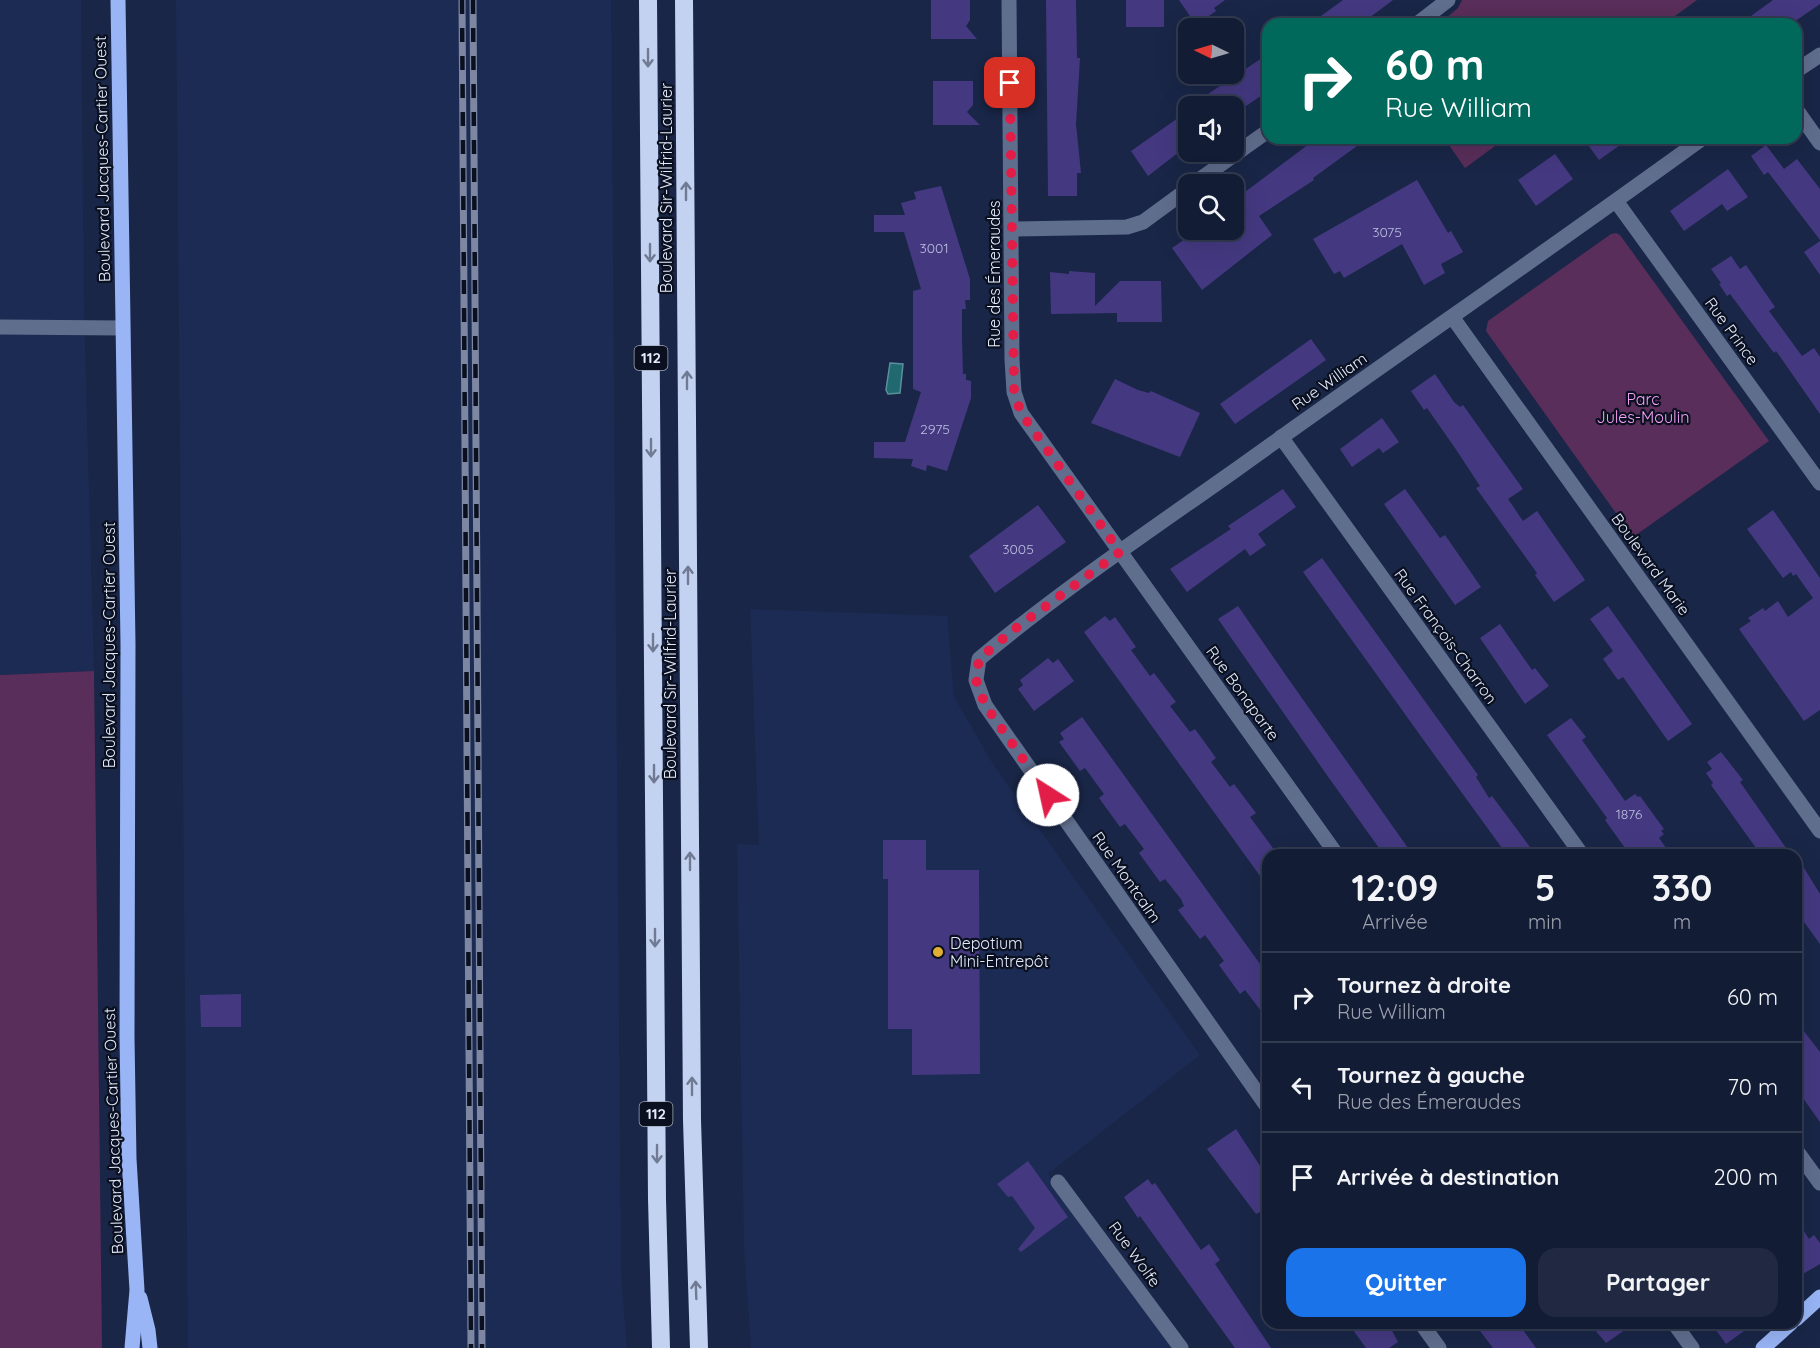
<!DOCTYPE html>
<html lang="fr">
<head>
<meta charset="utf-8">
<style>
	body { margin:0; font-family:Quicksand,sans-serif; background:#202941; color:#f1f3f6; height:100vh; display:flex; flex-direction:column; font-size:22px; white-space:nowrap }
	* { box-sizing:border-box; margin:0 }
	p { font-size:20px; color:#9da1ad }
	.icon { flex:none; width:33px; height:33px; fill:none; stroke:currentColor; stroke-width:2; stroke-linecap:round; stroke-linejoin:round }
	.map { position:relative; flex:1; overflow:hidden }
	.drawer { position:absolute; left:1262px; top:849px; width:540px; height:480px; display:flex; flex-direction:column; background:#131c35; border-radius:18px; box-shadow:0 6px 24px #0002,0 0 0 2px #323a50 }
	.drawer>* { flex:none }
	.top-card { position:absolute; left:1262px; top:18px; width:540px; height:126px; border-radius:18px; box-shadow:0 6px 24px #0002,0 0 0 2px #323a50; background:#00695c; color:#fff; overflow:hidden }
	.needle { width:39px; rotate:275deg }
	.fabs { position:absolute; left:1178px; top:18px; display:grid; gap:12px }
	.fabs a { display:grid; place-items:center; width:66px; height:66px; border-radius:12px; background:#131c35; box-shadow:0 6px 24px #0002,0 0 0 2px #323a50; font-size:30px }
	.pin { position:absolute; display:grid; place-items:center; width:51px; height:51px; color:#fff; margin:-26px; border-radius:12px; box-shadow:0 3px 9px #0006 }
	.me { position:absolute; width:66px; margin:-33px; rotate:325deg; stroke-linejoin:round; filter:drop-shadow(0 0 4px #0008) }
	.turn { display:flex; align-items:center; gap:21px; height:126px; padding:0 24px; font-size:27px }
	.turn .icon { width:78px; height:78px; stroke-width:2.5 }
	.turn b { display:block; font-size:42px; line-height:51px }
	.eta { display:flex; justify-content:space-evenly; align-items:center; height:102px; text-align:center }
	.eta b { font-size:36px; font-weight:800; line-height:42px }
	.cta { display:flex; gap:12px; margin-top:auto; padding:12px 24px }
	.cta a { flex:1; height:69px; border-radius:18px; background:#1a73e8; color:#fff; font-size:24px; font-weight:800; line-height:69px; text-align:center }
	.cta a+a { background:#202941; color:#f1f3f6 }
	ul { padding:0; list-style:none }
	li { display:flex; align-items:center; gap:18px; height:90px; padding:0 24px; border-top:2px solid #323a50 }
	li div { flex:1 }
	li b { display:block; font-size:22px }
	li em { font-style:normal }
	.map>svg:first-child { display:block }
	.built { fill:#1c2b53 }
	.green { fill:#592e5a }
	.water { fill:#216971; stroke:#5b909b; stroke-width:1.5 }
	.building { fill:#443981 }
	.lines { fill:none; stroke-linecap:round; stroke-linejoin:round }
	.minor { stroke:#606e8e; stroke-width:15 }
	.major { stroke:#99b5f6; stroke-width:15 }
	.highway { stroke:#c4d2f2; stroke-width:18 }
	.rail-casing { stroke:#7d87a1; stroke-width:7 }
	.rail { stroke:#0a101f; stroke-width:4.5; stroke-dasharray:14; stroke-linecap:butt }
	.oneway { stroke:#707b93 }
	.route { stroke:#e11d48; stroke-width:10; stroke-dasharray:0 18 }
	.poi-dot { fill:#e0b034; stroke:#0a101f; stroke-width:2 }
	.labels { text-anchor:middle; stroke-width:4.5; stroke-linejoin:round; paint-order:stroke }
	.number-label { font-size:14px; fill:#babedd }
	.shield { fill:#0a101f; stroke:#a1a9ba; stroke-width:1.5 }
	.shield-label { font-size:15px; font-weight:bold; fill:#e2eafc }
	.street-label { font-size:16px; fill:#e2eafc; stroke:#0a101f }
	.park-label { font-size:16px; fill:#f5a2f7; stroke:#0a101f }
	.poi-label { font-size:16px; fill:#e2eafc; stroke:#0a101f; text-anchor:start }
</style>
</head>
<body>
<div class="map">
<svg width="1820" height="1348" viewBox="0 0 1820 1348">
	<rect width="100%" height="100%" fill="#192647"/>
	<g class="built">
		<path d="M 0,0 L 81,0 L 84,309 L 94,671 L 0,675 Z"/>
		<path d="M 176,0 L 611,0 L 621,1274 L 627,1348 L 188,1348 Z"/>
		<path d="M 750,609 L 947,616 L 954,696 L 991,761 L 1200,1055 L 1048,1174 L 1174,1348 L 751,1348 L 744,1249 L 737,844 L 759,845 Z"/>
	</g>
	<g class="green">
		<path d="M 1462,0 L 1697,0 L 1664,24 L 1439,24 L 1458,8 Z"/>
		<path d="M 1444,138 L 1506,138 L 1465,168 Z"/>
		<path d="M 1616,233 L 1620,235 L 1769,441 L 1633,537 L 1486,331 L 1488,321 L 1611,234 Z"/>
		<path d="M 94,671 L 102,1348 L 0,1348 L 0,675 Z"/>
	</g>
	<path class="water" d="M 890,363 L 903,364 L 900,393 L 888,394 L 886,390 Z"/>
	<g class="building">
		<path d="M 931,0 L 970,0 L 970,20 L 966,26 L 977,39 L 931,39 Z"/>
		<path d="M 1046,0 L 1076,0 L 1077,58 L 1080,58 L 1076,124 L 1081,173 L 1077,173 L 1077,196 L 1048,196 Z"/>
		<rect x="1126" y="0" width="38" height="27"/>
		<path d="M 1179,0 L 1225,0 L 1214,8 L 1216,11 L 1196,25 Z"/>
		<path d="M 1343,0 L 1393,0 L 1361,24 L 1310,24 Z"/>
		<path d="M 1773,0 L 1820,0 L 1820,4 L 1791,24 L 1740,24 Z"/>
		<path d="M 1268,54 L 1268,91 L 1233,115 L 1233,106 L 1190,106 Z"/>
		<path d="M 933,81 L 973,81 L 973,105 L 967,112 L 980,125 L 933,125 Z"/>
		<path d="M 1188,111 L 1188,145 L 1148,176 L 1131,151 Z"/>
		<path d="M 1317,138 L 1368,138 L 1313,178 L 1314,180 L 1259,216 L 1272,235 L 1202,290 L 1172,248 L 1198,230 L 1233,230 L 1233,201 Z"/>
		<path d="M 1583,138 L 1630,138 L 1599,160 Z"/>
		<path d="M 1766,145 L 1784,169 L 1797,159 L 1820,189 L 1820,240 L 1768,172 L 1764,175 L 1751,156 Z"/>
		<path d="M 1555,154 L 1573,179 L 1536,206 L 1518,180 Z"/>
		<path d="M 1728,169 L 1748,197 L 1727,211 L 1722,204 L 1684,231 L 1670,211 Z"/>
		<path d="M 1417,180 L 1448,233 L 1451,231 L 1463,252 L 1441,264 L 1445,273 L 1424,285 L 1402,244 L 1344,278 L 1340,271 L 1334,274 L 1313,239 Z"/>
		<path d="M 941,186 L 970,279 L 970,300 L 965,300 L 966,309 L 962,309 L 962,340 L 963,374 L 966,374 L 966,380 L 971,381 L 971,398 L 947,471 L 927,465 L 926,471 L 911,466 L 913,459 L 874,458 L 874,442 L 905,442 L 921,392 L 913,389 L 913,291 L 921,289 L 904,232 L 874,232 L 874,215 L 905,215 L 901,203 L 916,199 L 914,192 Z"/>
		<path d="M 1820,241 L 1820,275 L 1804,252 Z"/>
		<path d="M 1731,256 L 1740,269 L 1746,265 L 1775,307 L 1769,311 L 1802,356 L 1814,348 L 1820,357 L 1820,414 L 1776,351 L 1774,353 L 1730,294 L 1727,296 L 1719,284 L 1721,283 L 1711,269 Z"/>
		<path d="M 1069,271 L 1095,273 L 1095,306 L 1120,281 L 1161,281 L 1162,322 L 1117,322 L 1117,313 L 1051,314 L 1050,272 L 1069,274 Z"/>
		<path d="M 1311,339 L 1326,360 L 1235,424 L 1220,404 Z"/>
		<path d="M 1435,374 L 1454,402 L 1460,407 L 1463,405 L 1523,489 L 1508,499 L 1523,521 L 1537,511 L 1585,580 L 1554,602 L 1535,575 L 1537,573 L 1476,488 L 1480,486 L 1455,448 L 1427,408 L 1424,410 L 1411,391 Z"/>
		<path d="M 1115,379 L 1138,390 L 1149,393 L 1151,391 L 1200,413 L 1180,457 L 1091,423 Z"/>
		<path d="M 1382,418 L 1399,442 L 1383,453 L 1379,448 L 1352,467 L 1340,449 Z"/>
		<path d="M 1283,489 L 1296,507 L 1258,534 L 1266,545 L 1250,556 L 1245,549 L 1187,592 L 1170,569 L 1231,529 L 1228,526 Z"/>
		<path d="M 1405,489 L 1440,538 L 1445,535 L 1481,587 L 1455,605 L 1384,504 Z"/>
		<path d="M 1038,505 L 1066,542 L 995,593 L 969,556 Z"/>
		<path d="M 1773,510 L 1820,578 L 1820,710 L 1804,721 L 1739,629 L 1751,621 L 1748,618 L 1763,608 L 1765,611 L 1778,601 L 1788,617 L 1813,598 L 1796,574 L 1793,576 L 1791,572 L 1783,578 L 1747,529 Z"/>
		<path d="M 1322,558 L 1478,775 L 1476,777 L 1489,798 L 1492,796 L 1536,855 L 1507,855 L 1425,742 L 1303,572 Z"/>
		<path d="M 1238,606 L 1287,677 L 1413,855 L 1384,855 L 1324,771 L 1218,619 Z"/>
		<path d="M 1608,606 L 1692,724 L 1668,741 L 1623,677 L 1618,680 L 1603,659 L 1613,651 L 1590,619 Z"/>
		<path d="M 1105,616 L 1110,621 L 1115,617 L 1136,647 L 1131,650 L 1150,676 L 1154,673 L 1176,702 L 1170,706 L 1190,732 L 1195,729 L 1216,758 L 1211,762 L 1230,787 L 1234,784 L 1256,813 L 1250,817 L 1278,855 L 1268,855 L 1268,887 L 1084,632 Z"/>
		<path d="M 1500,624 L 1532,670 L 1535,668 L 1549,686 L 1525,704 L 1480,638 Z"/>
		<path d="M 1048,658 L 1053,663 L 1058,659 L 1074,681 L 1034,711 L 1018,689 L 1023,685 L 1020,680 Z"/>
		<path d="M 1082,717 L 1268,975 L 1268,1020 L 1245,990 L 1240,994 L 1219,965 L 1224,961 L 1205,935 L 1200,939 L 1178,910 L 1184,906 L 1181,899 L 1165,879 L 1160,882 L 1139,853 L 1144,849 L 1125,824 L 1120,827 L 1099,798 L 1104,794 L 1085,768 L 1080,771 L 1059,742 L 1064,739 L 1060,733 Z"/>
		<path d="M 1571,718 L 1586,737 L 1582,740 L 1625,801 L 1635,794 L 1638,797 L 1640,796 L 1664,829 L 1661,831 L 1664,834 L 1659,838 L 1671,855 L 1630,855 L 1605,820 L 1607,818 L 1547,735 Z"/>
		<path d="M 1721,752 L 1743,780 L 1740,782 L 1791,855 L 1761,855 L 1711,785 L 1713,783 L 1706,773 L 1712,769 L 1707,762 Z"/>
		<path d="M 883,840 L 926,840 L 926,870 L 979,870 L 980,1074 L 912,1075 L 912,1029 L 888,1029 L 888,879 L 883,879 Z"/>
		<path d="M 1796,855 L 1820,894 L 1820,944 L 1796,911 Z"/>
		<path d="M 241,994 L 241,1027 L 201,1027 L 200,995 Z"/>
		<path d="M 1796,1021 L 1820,1052 L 1820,1122 L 1800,1094 L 1804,1091 L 1796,1079 Z"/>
		<path d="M 1236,1129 L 1268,1178 L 1268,1222 L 1260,1212 L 1256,1214 L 1207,1149 Z"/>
		<path d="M 1028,1161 L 1068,1217 L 1021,1252 L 1018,1249 L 1035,1228 L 1012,1196 L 1008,1197 L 997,1184 Z"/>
		<path d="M 1148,1179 L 1152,1185 L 1155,1183 L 1201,1250 L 1209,1244 L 1220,1260 L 1215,1264 L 1271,1348 L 1235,1348 L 1140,1216 L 1138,1218 L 1124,1197 Z"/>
		<path d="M 1796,1219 L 1809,1239 L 1814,1235 L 1820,1243 L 1820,1264 L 1796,1278 Z"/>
		<path d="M 1348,1323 L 1388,1323 L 1398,1342 L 1389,1348 L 1366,1348 Z"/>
		<path d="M 1474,1323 L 1518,1323 L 1536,1348 L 1493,1348 Z"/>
		<path d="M 1602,1323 L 1635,1323 L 1606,1343 L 1594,1329 Z"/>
		<path d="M 1711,1323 L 1755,1323 L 1726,1344 Z"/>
	</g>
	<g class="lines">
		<g class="minor">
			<path d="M 1009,0 L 1012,359 L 1014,392 L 1021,413 L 1337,855"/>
			<path d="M 1417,24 L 1448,0"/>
			<path d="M 1796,71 L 1820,55"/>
			<path d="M 1796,109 L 1820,143"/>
			<path d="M 1193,184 L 1268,131"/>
			<path d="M 1616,201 L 1820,483"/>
			<path d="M 1012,229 L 1127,227 L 1143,222 L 1188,189"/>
			<path d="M 1453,318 L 1820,831"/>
			<path d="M 0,327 L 122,328"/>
			<path d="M 1281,437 L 1582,855"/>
			<path d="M 1268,1108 L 985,705 L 976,680 L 979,659 C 1059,592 1145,534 1230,474 C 1387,361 1546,252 1703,138"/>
			<path d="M 1796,1150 L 1820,1183"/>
			<path d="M 1058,1182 L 1181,1348"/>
			<path d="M 1421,1323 L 1439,1348"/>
			<path d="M 1674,1323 L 1692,1348"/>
		</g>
		<g class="major">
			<path d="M 118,0 L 128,644 L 127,1037 L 129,1159 L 137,1290 L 132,1348"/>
			<path d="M 140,1298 L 148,1330 L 150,1348"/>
			<path d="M 1796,1319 L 1820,1297"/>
			<path d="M 1763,1348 L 1791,1323"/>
		</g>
		<g class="highway">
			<path d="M 648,0 L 657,1199 L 661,1348"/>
			<path d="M 684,0 L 692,1120 L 699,1348"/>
		</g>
		<defs>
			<g id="rail">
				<path d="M 462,0 L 471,1348"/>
				<path d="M 473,0 L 482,1348"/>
			</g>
		</defs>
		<use href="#rail" class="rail-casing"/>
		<use href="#rail" class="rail"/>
	</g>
	<defs><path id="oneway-shaft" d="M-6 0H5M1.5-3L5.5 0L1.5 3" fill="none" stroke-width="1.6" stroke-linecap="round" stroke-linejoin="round" transform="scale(1.5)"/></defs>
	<g class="oneway">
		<use href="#oneway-shaft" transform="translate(648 58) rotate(90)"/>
		<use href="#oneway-shaft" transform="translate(686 191) rotate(-90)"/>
		<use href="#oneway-shaft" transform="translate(650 253) rotate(90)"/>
		<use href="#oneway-shaft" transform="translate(687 380) rotate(-90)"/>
		<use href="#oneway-shaft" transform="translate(651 448) rotate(90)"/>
		<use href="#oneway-shaft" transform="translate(688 575) rotate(-90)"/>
		<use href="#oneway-shaft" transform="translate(653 643) rotate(90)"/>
		<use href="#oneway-shaft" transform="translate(654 774) rotate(90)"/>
		<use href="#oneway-shaft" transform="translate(690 861) rotate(-90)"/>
		<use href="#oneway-shaft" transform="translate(655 938) rotate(90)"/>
		<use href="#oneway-shaft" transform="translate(692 1086) rotate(-90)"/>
		<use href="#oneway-shaft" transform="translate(657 1154) rotate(90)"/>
		<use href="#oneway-shaft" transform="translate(696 1290) rotate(-92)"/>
	</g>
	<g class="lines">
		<path class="route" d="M 1010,83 L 1014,392 L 1021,413 L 1120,552 L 1012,631 L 979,659 L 976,680 L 985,705 L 1048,795"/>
	</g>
	<circle class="poi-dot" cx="938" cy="952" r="6"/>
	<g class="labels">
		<g class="number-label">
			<text x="1387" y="237">3075</text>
			<text x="934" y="253">3001</text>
			<text x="935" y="434">2975</text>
			<text x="1018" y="554">3005</text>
			<text x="1629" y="819">1876</text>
		</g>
		<g class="shield">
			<rect x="634.5" y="346" width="33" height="24" rx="4.5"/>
			<rect x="639.5" y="1102" width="33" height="24" rx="4.5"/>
		</g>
		<g class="shield-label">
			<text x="651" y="363">112</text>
			<text x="656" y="1119">112</text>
		</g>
		<g class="street-label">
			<text transform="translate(102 159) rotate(-91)" y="6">Boulevard Jacques-Cartier Ouest</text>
			<text transform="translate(666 188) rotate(-90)" y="6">Boulevard Sir-Wilfrid-Laurier</text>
			<text transform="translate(994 274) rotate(-90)" y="6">Rue des Émeraudes</text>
			<text transform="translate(1732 331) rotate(54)" y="6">Rue Prince</text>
			<text transform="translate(1329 381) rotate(-35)" y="6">Rue William</text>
			<text transform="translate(1651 564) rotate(54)" y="6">Boulevard Marie</text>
			<text transform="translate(1446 636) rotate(54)" y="6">Rue François-Charron</text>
			<text transform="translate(109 645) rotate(-90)" y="6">Boulevard Jacques-Cartier Ouest</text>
			<text transform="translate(670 674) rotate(-90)" y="6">Boulevard Sir-Wilfrid-Laurier</text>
			<text transform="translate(1243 693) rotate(54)" y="6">Rue Bonaparte</text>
			<text transform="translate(1127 877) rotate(55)" y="6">Rue Montcalm</text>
			<text transform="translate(113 1131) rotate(-92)" y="6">Boulevard Jacques-Cartier Ouest</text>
			<text transform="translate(1135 1254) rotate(54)" y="6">Rue Wolfe</text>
		</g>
		<g class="park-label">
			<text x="1643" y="405">Parc<tspan x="1643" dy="18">Jules-Moulin</tspan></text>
		</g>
		<g class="poi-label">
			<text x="950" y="949">Depotium<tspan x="950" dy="18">Mini-Entrepôt</tspan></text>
		</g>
	</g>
</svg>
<div class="fabs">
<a><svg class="needle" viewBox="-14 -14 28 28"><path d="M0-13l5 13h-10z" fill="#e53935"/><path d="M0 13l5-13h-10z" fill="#9da1ad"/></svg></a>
<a><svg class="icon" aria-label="sound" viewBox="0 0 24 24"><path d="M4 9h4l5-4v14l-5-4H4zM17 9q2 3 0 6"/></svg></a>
<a><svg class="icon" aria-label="search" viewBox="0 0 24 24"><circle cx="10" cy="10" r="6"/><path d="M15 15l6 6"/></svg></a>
</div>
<div class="pin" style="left:1010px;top:83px;background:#d93025"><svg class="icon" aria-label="arrive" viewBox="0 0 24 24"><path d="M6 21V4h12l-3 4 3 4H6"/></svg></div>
<svg class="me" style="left:1048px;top:795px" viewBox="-20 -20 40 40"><circle r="19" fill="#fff"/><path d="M0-13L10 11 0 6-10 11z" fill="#e11d48"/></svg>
<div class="top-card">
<div class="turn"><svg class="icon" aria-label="right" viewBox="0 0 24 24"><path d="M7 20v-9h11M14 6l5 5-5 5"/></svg><div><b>60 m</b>Rue William</div></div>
</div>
<section class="drawer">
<div class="eta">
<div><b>12:09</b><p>Arrivée</p></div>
<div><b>5</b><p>min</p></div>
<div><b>330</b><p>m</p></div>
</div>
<ul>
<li><svg class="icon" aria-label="right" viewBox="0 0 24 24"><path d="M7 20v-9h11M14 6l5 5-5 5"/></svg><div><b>Tournez à droite</b><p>Rue William</p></div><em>60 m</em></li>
<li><svg class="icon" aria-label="left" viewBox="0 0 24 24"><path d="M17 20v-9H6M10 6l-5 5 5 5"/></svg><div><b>Tournez à gauche</b><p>Rue des Émeraudes</p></div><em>70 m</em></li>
<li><svg class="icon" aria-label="arrive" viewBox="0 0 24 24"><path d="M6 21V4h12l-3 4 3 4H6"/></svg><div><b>Arrivée à destination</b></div><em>200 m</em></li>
</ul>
<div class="cta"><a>Quitter</a><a>Partager</a></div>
</section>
</div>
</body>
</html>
